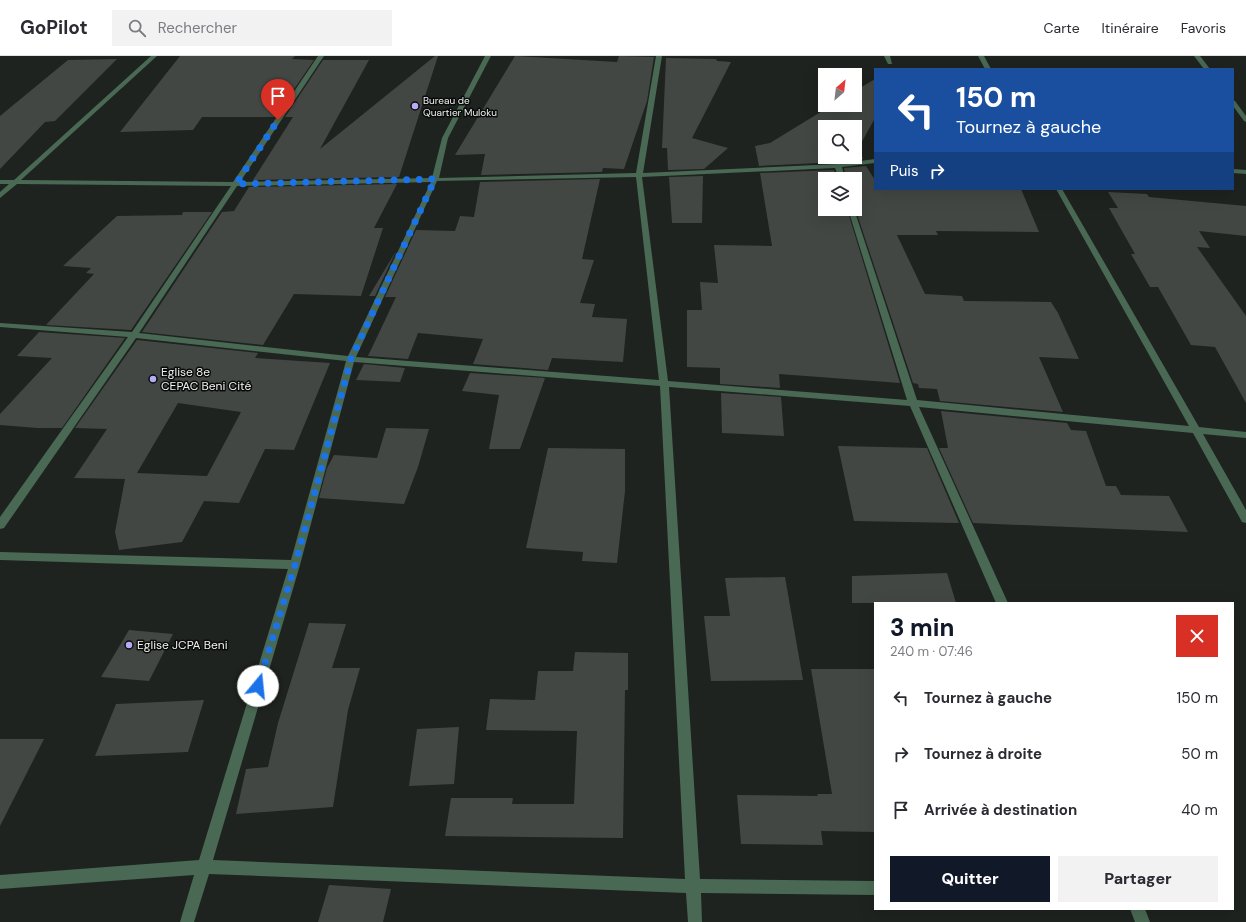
<!DOCTYPE html>
<html lang="fr">
<head>
<meta charset="utf-8">
<style>
	body { margin:0; font-family:"DM Sans",sans-serif; background:#f2f2f3; color:#2b2b33; height:100vh; display:flex; flex-direction:column; font-size:15px; white-space:nowrap }
	* { box-sizing:border-box; margin:0 }
	p { font-size:13px; color:#7c7c81 }
	.icon { flex:none; width:22px; height:22px; fill:none; stroke:currentColor; stroke-width:2; stroke-linecap:round; stroke-linejoin:round }
	.map { position:relative; flex:1; overflow:hidden }
	.sheet { position:absolute; left:874px; top:546px; width:360px; height:308px; display:flex; flex-direction:column; background:#fff; border-radius:0px; box-shadow:0 4px 16px #0002 }
	.sheet>* { flex:none }
	.banner { position:absolute; left:874px; top:12px; width:360px; height:122px; border-radius:0px; box-shadow:0 4px 16px #0002; background:#1a4fa0; color:#fff; overflow:hidden }
	.needle { width:26px; rotate:28deg }
	.controls { position:absolute; left:818px; top:12px; display:grid; gap:8px }
	.controls a { display:grid; place-items:center; width:44px; height:44px; border-radius:0px; background:#fff; box-shadow:0 4px 16px #0002; font-size:20px }
	.pin { position:absolute; display:grid; place-items:center; width:34px; height:34px; color:#fff; margin:-41px -17px; border-radius:50% 50% 50% 0; rotate:-45deg; box-shadow:0 0 4px #0007 }
	.pin .icon { rotate:45deg }
	.me { position:absolute; width:44px; margin:-22px; rotate:17deg; stroke-linejoin:round; filter:drop-shadow(0 0 3px #0008) }
	.turn { display:flex; align-items:center; gap:14px; height:84px; padding:0 16px; font-size:18px }
	.turn .icon { width:52px; height:52px; stroke-width:2.5 }
	.turn b { display:block; font-size:28px; line-height:34px }
	.then { display:flex; align-items:center; height:38px; padding:0 16px; background:#0003; gap:8px; font-size:15px }
	.round { display:grid; place-items:center; flex:none; width:42px; height:42px; border-radius:0px; background:#f2f2f3 }
	.head { display:flex; align-items:center; justify-content:space-between; height:68px; padding:0 16px }
	h1 { font-size:24px; font-weight:800; line-height:30px; color:#111827 }
	.button { display:flex; gap:8px; margin-top:auto; padding:8px 16px }
	.button a { flex:1; height:46px; border-radius:0px; background:#111827; color:#fff; font-size:16px; font-weight:800; line-height:46px; text-align:center }
	.button a+a { background:#f2f2f3; color:#2b2b33 }
	ul { padding:0; list-style:none }
	li { display:flex; align-items:center; gap:12px; height:56px; padding:0 16px }
	li div { flex:1 }
	li b { display:block; font-size:15px }
	li em { font-style:normal }
	header { display:flex; align-items:center; gap:24px; box-sizing:border-box; height:56px; padding:0 20px; background:#fff; border-bottom:1px solid #e1e1e2 }
	header strong { font-size:19px }
	nav { display:flex; gap:22px; margin-inline-start:auto; font-size:14px }
	.search { width:280px; height:36px; background:#f2f2f3; display:flex; align-items:center; gap:10px; box-sizing:border-box; padding:0 14px; border-radius:0px; color:#7c7c81; font-size:15px }
	.map>svg:first-child { display:block }
	.building { fill:#424743; fill-rule:evenodd }
	.lines { fill:none; stroke-linecap:round; stroke-linejoin:round }
	.lane { fill:#496954; fill-rule:evenodd }
	.street { fill:#496954; fill-rule:evenodd }
	.route { stroke:#1a73e8; stroke-width:7; stroke-dasharray:0 12.6 }
	.poi-dot { fill:#b7abf7; stroke:#090b0a; stroke-width:1.5 }
	.labels { text-anchor:middle; stroke-width:3; stroke-linejoin:round; paint-order:stroke }
	.far-poi-label { font-size:10px; fill:#eff2f0; stroke:#090b0a; text-anchor:start }
	.poi-label { font-size:12px; fill:#eff2f0; stroke:#090b0a; text-anchor:start }
</style>
</head>
<body>
<header>
<strong>GoPilot</strong>
<div class="search"><svg class="icon" aria-label="search" viewBox="0 0 24 24"><circle cx="10" cy="10" r="6"/><path d="M15 15l6 6"/></svg>Rechercher</div>
<nav><a>Carte</a><a>Itinéraire</a><a>Favoris</a></nav>
</header>
<div class="map">
<svg width="1246" height="866" viewBox="0 0 1246 866">
	<rect width="100%" height="100%" fill="#1e231f"/>
	<g class="building">
		<path d="M 180,0 L 295,0 L 292,3 L 314,4 L 275,61 L 202,61 L 193,74 L 120,76 Z"/>
		<path d="M 435,0 L 438,0 L 399,121 L 253,124 L 293,61 L 285,61 L 323,4 L 369,4 L 320,93 Z"/>
		<path d="M 515,0 L 617,6 L 619,0 L 654,1 L 647,45 L 624,113 L 603,112 L 602,116 L 481,119 L 485,98 L 455,99 Z"/>
		<path d="M 666,2 L 716,3 L 717,5 L 731,6 L 692,82 L 728,92 L 704,113 L 668,114 L 667,92 L 662,92 Z"/>
		<path d="M 117,3 L 55,65 L 45,66 L 0,113 L 0,60 L 68,4 Z"/>
		<path d="M 875,23 L 875,62 L 859,91 L 863,103 L 838,106 L 759,110 L 755,90 L 770,87 L 832,49 L 855,49 L 855,35 ZM 825,71 L 855,71 L 855,101 L 825,101 Z"/>
		<path d="M 866,110 L 875,124 L 875,133 L 1021,133 L 1039,176 L 936,175 L 938,179 L 897,179 L 925,238 L 962,240 L 964,245 L 1051,246 L 1058,257 L 1079,303 L 1039,301 L 1063,356 L 940,345 L 937,333 L 919,332 L 918,328 L 913,327 L 855,152 L 855,123 L 846,123 L 844,112 Z"/>
		<path d="M 834,114 L 837,123 L 825,123 L 825,153 L 847,153 L 900,327 L 779,318 L 780,332 L 720,328 L 720,312 L 687,311 L 687,254 L 702,254 L 700,226 L 718,227 L 714,189 L 772,190 L 760,117 Z"/>
		<path d="M 703,120 L 702,167 L 672,167 L 669,121 Z"/>
		<path d="M 600,123 L 582,203 L 594,204 L 580,247 L 595,248 L 592,261 L 627,263 L 623,306 L 552,302 L 548,314 L 473,308 L 483,283 L 418,277 L 408,303 L 368,300 L 396,241 L 385,241 L 416,174 L 455,175 L 460,160 L 474,161 L 480,126 Z"/>
		<path d="M 397,128 L 374,172 L 383,172 L 361,240 L 294,238 L 263,289 L 142,276 L 222,156 L 234,155 L 249,131 Z"/>
		<path d="M 1108,136 L 1147,138 L 1149,141 L 1246,150 L 1246,180 L 1199,175 L 1210,192 L 1197,191 L 1246,260 L 1246,347 L 1215,291 L 1191,289 L 1158,231 L 1150,231 L 1131,198 L 1135,198 L 1109,152 L 1118,152 Z"/>
		<path d="M 183,156 L 212,156 L 131,274 L 46,269 L 94,218 L 86,217 L 91,212 L 63,210 L 117,160 L 182,159 Z"/>
		<path d="M 396,195 L 375,240 L 369,240 Z"/>
		<path d="M 39,276 L 125,282 L 62,372 L 37,372 L 0,369 L 0,358 L 52,302 L 17,300 Z"/>
		<path d="M 137,284 L 258,297 L 255,302 L 330,307 L 294,394 L 265,393 L 239,447 L 204,445 L 182,486 L 119,494 L 115,476 L 125,423 L 74,422 L 107,373 L 75,372 ZM 178,347 L 241,356 L 207,420 L 137,417 Z"/>
		<path d="M 364,308 L 405,312 L 400,326 L 356,324 Z"/>
		<path d="M 470,317 L 545,322 L 520,393 L 489,393 L 499,339 L 462,335 Z"/>
		<path d="M 721,337 L 781,341 L 784,380 L 722,377 Z"/>
		<path d="M 941,355 L 1067,367 L 1071,374 L 1086,375 L 1106,430 L 1116,430 L 1121,439 L 1169,440 L 1188,476 L 973,467 L 939,392 L 948,392 Z"/>
		<path d="M 386,372 L 429,373 L 418,411 L 404,448 L 319,442 L 327,412 L 334,399 L 377,402 Z"/>
		<path d="M 838,390 L 927,392 L 959,467 L 854,465 Z"/>
		<path d="M 548,392 L 625,393 L 625,435 L 617,507 L 582,505 L 583,496 L 526,492 Z"/>
		<path d="M 947,517 L 956,547 L 852,547 L 852,520 Z"/>
		<path d="M 785,521 L 803,624 L 711,625 L 704,560 L 730,560 L 725,522 Z"/>
		<path d="M 309,567 L 346,568 L 332,612 L 360,612 L 348,654 L 333,751 L 236,758 L 246,713 L 268,711 L 278,667 Z"/>
		<path d="M 129,574 L 173,578 L 149,625 L 101,621 Z"/>
		<path d="M 575,596 L 628,597 L 628,634 L 625,634 L 623,782 L 445,780 L 451,742 L 513,742 L 512,748 L 574,748 L 577,675 L 486,674 L 490,643 L 535,644 L 538,615 L 573,615 Z"/>
		<path d="M 811,613 L 875,613 L 875,776 L 821,775 L 823,789 L 741,788 L 737,739 L 818,740 L 817,738 L 832,738 Z"/>
		<path d="M 204,644 L 188,696 L 95,700 L 116,648 Z"/>
		<path d="M 459,671 L 454,728 L 409,730 L 417,673 Z"/>
		<path d="M 0,683 L 44,683 L 0,770 Z"/>
		<path d="M 329,829 L 391,833 L 383,866 L 318,866 Z"/>
	</g>
	<g class="lines">
		<path class="lane" d="M 884,0 L 890,0 L 892,8 L 888,8 Z"/>
		<g class="street">
			<path d="M 151,0 L 157,0 L 21,124 L 233,126 L 318,0 L 324,0 L 240,126 L 432,122 L 442,82 L 485,0 L 491,0 L 448,82 L 439,122 L 636,117 L 656,0 L 662,0 L 643,117 L 838,108 L 875,103 L 875,107 L 842,111 L 845,123 L 839,123 L 835,112 L 642,121 L 668,325 L 907,344 L 848,153 L 854,153 L 917,344 L 1189,370 L 1056,133 L 1062,133 L 1199,371 L 1246,376 L 1246,382 L 1203,378 L 1246,454 L 1246,467 L 1242,466 L 1193,377 L 919,351 L 1008,547 L 996,547 L 910,350 L 669,331 L 700,823 L 875,825 L 875,839 L 701,837 L 702,866 L 688,866 L 686,837 L 209,818 L 194,866 L 180,866 L 194,819 L 0,833 L 0,819 L 199,804 L 288,513 L 0,504 L 0,496 L 291,504 L 346,305 L 136,282 L 4,472 L 0,473 L 0,461 L 128,281 L 0,271 L 0,267 L 132,276 L 231,130 L 17,128 L 0,142 L 0,136 L 9,128 L 0,128 L 0,124 L 14,124 ZM 636,121 L 659,324 L 356,301 L 437,125 ZM 431,126 L 348,300 L 139,277 L 237,130 ZM 354,306 L 660,330 L 685,823 L 213,804 L 300,509 Z"/>
			<path d="M 978,0 L 984,0 L 991,13 L 985,13 Z"/>
			<path d="M 1194,0 L 1200,0 L 1210,13 L 1204,13 Z"/>
			<path d="M 1233,44 L 1235,45 L 1246,60 L 1246,66 L 1244,65 L 1233,50 Z"/>
			<path d="M 1233,113 L 1246,114 L 1246,118 L 1233,117 Z"/>
			<path d="M 1130,853 L 1145,853 L 1150,866 L 1135,866 Z"/>
		</g>
	</g>
	<g class="lines">
		<path class="route" d="M 258,630 L 295,509 L 351,303 L 435,123 L 236,128 L 278,64"/>
	</g>
	<g class="poi-dot">
		<circle cx="415" cy="50" r="4"/>
		<circle cx="153" cy="323" r="4"/>
		<circle cx="129" cy="589" r="4"/>
	</g>
	<g class="labels">
		<g class="far-poi-label">
			<text x="423" y="48">Bureau de<tspan x="423" dy="12">Quartier Muloku</tspan></text>
		</g>
		<g class="poi-label">
			<text x="161" y="320">Eglise 8e<tspan x="161" dy="14">CEPAC Beni Cité</tspan></text>
			<text x="137" y="593">Eglise JCPA Beni</text>
		</g>
	</g>
</svg>
<div class="controls">
<a><svg class="needle" viewBox="-14 -14 28 28"><path d="M0-13l5 13h-10z" fill="#e53935"/><path d="M0 13l5-13h-10z" fill="#7c7c81"/></svg></a>
<a><svg class="icon" aria-label="search" viewBox="0 0 24 24"><circle cx="10" cy="10" r="6"/><path d="M15 15l6 6"/></svg></a>
<a><svg class="icon" aria-label="layers" viewBox="0 0 24 24"><path d="M12 4l9 5-9 5-9-5zM3 14l9 5 9-5"/></svg></a>
</div>
<div class="pin" style="left:278px;top:64px;background:#d93025"><svg class="icon" aria-label="arrive" viewBox="0 0 24 24"><path d="M6 21V4h12l-3 4 3 4H6"/></svg></div>
<svg class="me" style="left:258px;top:630px" viewBox="-20 -20 40 40"><circle r="19" fill="#fff"/><path d="M0-13L10 11 0 6-10 11z" fill="#1a73e8"/></svg>
<div class="banner">
<div class="turn"><svg class="icon" aria-label="left" viewBox="0 0 24 24"><path d="M17 20v-9H6M10 6l-5 5 5 5"/></svg><div><b>150 m</b>Tournez à gauche</div></div>
<div class="then">Puis<svg class="icon" aria-label="right" viewBox="0 0 24 24"><path d="M7 20v-9h11M14 6l5 5-5 5"/></svg></div>
</div>
<section class="sheet">
<div class="head"><div><h1>3 min</h1><p>240 m · 07:46</p></div><a class="round" style="background:#d93025;color:#fff"><svg class="icon" aria-label="close" viewBox="0 0 24 24"><path d="M6 6l12 12M18 6L6 18"/></svg></a></div>
<ul>
<li><svg class="icon" aria-label="left" viewBox="0 0 24 24"><path d="M17 20v-9H6M10 6l-5 5 5 5"/></svg><div><b>Tournez à gauche</b></div><em>150 m</em></li>
<li><svg class="icon" aria-label="right" viewBox="0 0 24 24"><path d="M7 20v-9h11M14 6l5 5-5 5"/></svg><div><b>Tournez à droite</b></div><em>50 m</em></li>
<li><svg class="icon" aria-label="arrive" viewBox="0 0 24 24"><path d="M6 21V4h12l-3 4 3 4H6"/></svg><div><b>Arrivée à destination</b></div><em>40 m</em></li>
</ul>
<div class="button"><a>Quitter</a><a>Partager</a></div>
</section>
</div>
</body>
</html>
